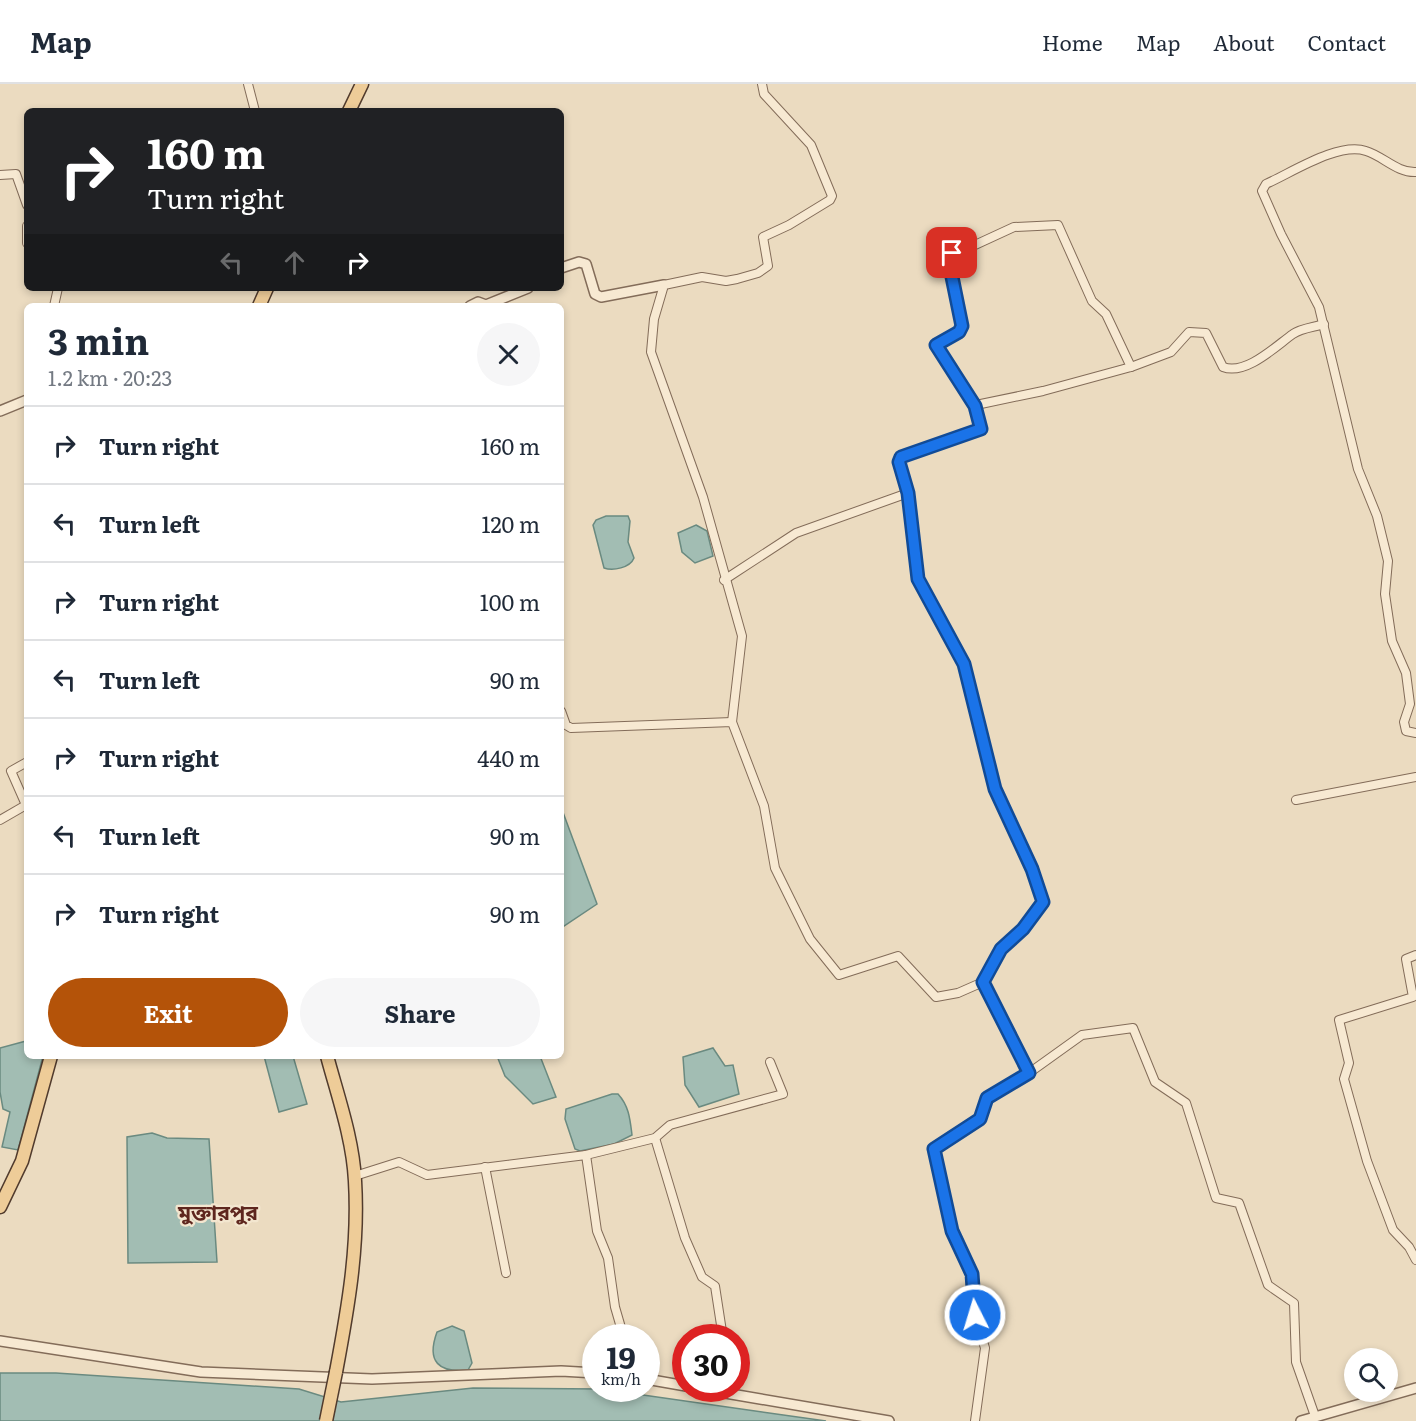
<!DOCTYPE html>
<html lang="en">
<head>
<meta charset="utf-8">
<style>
	body { margin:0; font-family:Literata,"Noto Sans Bengali",serif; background:#f6f6f7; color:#1f2937; height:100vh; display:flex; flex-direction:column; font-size:22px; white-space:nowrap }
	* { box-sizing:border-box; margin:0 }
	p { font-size:20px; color:#747a83 }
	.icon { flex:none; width:33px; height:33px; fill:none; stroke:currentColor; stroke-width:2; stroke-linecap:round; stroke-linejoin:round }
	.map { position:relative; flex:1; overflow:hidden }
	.details { position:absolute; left:24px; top:219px; width:540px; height:756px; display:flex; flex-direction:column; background:#fff; border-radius:9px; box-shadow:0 3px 9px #0003 }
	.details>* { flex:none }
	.hud { position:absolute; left:24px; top:24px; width:540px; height:183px; border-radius:9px; box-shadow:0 3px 9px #0003; background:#202124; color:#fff; overflow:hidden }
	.tools { position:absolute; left:1344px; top:1264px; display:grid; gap:12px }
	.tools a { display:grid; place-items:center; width:54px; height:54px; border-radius:50%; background:#fff; box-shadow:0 3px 9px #0003; font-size:30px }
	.speed { position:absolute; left:582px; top:1240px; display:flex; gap:12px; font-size:30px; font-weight:700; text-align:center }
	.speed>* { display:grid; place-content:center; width:78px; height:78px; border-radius:50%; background:#fff; box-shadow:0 3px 9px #0003; line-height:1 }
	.speed small { font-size:15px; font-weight:400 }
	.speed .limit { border:9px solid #d22; background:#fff; color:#111 }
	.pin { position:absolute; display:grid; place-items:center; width:51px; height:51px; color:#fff; margin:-26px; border-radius:12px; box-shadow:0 3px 9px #0006 }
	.me { position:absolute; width:66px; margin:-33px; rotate:355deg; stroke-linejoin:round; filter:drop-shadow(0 0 4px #0008) }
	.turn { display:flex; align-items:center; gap:21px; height:126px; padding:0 24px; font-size:27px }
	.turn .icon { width:78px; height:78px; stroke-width:2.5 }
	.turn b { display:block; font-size:42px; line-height:51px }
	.lanes { display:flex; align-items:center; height:57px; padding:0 24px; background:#0003; justify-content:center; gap:30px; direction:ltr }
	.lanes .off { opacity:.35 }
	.round { display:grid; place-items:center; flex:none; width:63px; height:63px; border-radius:32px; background:#f6f6f7 }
	.overview { display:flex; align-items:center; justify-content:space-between; height:102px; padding:0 24px }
	h1 { font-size:36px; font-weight:700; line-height:45px }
	.action { display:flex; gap:12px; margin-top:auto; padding:12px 24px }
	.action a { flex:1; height:69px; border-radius:36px; background:#b45309; color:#fff; font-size:24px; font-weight:700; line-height:69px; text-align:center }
	.action a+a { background:#f6f6f7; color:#1f2937 }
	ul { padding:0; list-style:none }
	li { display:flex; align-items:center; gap:18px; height:78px; padding:0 24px; border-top:2px solid #e0e1e3 }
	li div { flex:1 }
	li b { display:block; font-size:22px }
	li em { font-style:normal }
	header { display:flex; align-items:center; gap:36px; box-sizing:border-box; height:84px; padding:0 30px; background:#fff; border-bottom:2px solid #e0e1e3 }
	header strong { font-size:28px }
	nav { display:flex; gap:33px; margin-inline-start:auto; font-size:21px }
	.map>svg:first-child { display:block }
	.water { fill:#a2bdb3; stroke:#6a8a80; stroke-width:1.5 }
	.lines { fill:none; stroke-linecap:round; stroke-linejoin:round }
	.minor-casing { stroke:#836c59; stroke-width:10 }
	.tertiary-casing { stroke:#836c59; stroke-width:12 }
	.primary-casing { stroke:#513b2d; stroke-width:15 }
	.minor { stroke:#f7e9d2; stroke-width:8 }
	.tertiary { stroke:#f7e9d2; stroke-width:9 }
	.primary { stroke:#eecc98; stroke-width:12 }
	.primary-bridge-casing { stroke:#513b2d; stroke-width:15; stroke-linecap:butt }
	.primary-bridge { stroke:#eecc98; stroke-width:12 }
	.route-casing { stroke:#114b97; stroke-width:15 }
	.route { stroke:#1a73e8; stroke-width:10 }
	.labels { text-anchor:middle; stroke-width:4.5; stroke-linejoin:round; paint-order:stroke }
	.district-label { font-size:21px; font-weight:bold; fill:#5e261e; stroke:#f3e6cf }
</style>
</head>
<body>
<header>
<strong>Map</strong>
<nav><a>Home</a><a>Map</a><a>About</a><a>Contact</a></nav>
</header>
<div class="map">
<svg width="1416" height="1337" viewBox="0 0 1416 1337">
	<rect width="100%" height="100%" fill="#ebdbc0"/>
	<g class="water">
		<path d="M 606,432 L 628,432 L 630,437 L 628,458 L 634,474 C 630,484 613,487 604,484 L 593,441 L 596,436 Z"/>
		<path d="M 696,441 L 707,447 L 713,472 L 695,479 L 682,468 L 678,449 Z"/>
		<path d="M 561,723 L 597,820 L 561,844 Z"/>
		<path d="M 26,957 L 27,972 L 43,972 L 18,1066 L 2,1063 L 10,1028 L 3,1025 L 0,1008 L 0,964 Z"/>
		<path d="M 713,964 L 725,982 L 733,981 L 739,1010 L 699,1023 L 685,1001 L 683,973 Z"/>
		<path d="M 264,972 L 293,972 L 307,1020 L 279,1028 Z"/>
		<path d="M 497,972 L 540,972 L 556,1013 L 533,1020 L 505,992 Z"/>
		<path d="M 612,1010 L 618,1010 C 629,1022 630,1035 632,1051 L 614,1060 L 580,1067 L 575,1065 L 565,1035 L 566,1025 Z"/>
		<path d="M 152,1049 L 167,1054 L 209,1055 L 217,1178 L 128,1179 L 127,1053 Z"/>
		<path d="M 452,1242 L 464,1247 L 472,1279 L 468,1286 C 439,1289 426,1278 437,1248 Z"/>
		<path d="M 0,1289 L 56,1289 L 299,1305 L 341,1318 L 473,1304 L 601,1305 L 826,1337 L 0,1337 Z"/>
	</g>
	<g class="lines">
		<defs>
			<g id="minor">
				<path d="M 248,0 L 255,27"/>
				<path d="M 1416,88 C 1397,89 1383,72 1366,67 C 1338,58 1293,88 1266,100 L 1262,107 L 1281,150 L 1319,223 L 1358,385 L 1377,432 L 1388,477 L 1385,510 L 1392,557 L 1406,589 L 1410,620 L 1404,638 L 1406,647 L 1416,649"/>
				<path d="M 0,91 L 16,90 L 27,121"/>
				<path d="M 27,142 L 27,159"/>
				<path d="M 54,222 L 58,204"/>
				<path d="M 975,322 L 936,261 L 959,247 L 962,242 L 949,173 L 1014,143 L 1058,141 L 1092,217 L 1106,230 L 1131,283"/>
				<path d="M 908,409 L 918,495 L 964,580 L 995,705 L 1032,785 L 1043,818 L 1023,845 L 1001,865 L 983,898"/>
				<path d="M 724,496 L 796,449 L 908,409 L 899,378 L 901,373 L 981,345 L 976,321 L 1043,307 L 1131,283 L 1171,268 L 1189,248 L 1206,249 L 1223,283 C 1246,292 1277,261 1293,250 C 1301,244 1315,243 1324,240"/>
				<path d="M 561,627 L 566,641 L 571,644 L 732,638 L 764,722 L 775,784 L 810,855 L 839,891 L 898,872 L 936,913 L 958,909 L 983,898 L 1029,989 L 1082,951 L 1133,944 L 1155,998 L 1186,1019 L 1216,1114 L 1239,1119 L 1268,1201 L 1294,1219 L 1296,1278 L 1315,1332"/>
				<path d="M 732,638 L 742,552 L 703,413 L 651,268 L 654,235 L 664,201 L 702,193 L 726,197 L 737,195 L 758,189 L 768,182 L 763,153 L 789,141 L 830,116 L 832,112 L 811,61 L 764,10 L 762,0"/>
				<path d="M 1296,716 L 1416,693"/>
				<path d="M 0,736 L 26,721 L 11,687 L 27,678"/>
				<path d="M 1416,871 L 1406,875 L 1413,913 L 1339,936 L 1349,979 L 1344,995 L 1367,1077 L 1393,1146 L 1409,1163 L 1416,1176"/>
				<path d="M 655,1054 L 685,1154 L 702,1193 L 715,1202 L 723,1254"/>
				<path d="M 586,1071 L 655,1054 L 670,1041 L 783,1010 L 770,978"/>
				<path d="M 485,1083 L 506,1189"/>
				<path d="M 355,1096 L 358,1091 L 399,1078 L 427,1091 L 586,1071 L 597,1147 L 608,1174 L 615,1223 L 624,1254"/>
				<path d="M 975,1337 L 985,1264 L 975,1231 L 972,1190 L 952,1147 L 934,1065 L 980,1035 L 987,1014 L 1029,989"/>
			</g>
			<g id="tertiary">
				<path d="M 561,184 L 579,178 L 586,180 L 595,210 L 601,213 L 664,201"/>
				<path d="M 470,222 L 478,218 L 486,221 L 528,204"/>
				<path d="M 0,327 L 27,316"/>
				<path d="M 0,1257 L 201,1288 L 372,1295 L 561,1287 L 596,1289"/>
				<path d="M 646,1295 L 686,1302"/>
				<path d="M 702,1305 L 889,1337"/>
				<path d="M 1301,1337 L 1416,1304"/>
			</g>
			<g id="primary">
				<path d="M 349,27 L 362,0"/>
				<path d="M 259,222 L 267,204"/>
				<path d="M 327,972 C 338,1013 353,1055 355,1097 C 359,1162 348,1224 336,1288"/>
				<path d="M 0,1123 L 22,1077 L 51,972"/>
			</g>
		</defs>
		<use href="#minor" class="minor-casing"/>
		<use href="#tertiary" class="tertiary-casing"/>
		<use href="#primary" class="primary-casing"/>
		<use href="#minor" class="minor"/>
		<use href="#tertiary" class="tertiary"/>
		<use href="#primary" class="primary"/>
		<defs>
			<path id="primary-bridge" d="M 326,1337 L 336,1288"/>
		</defs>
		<use href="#primary-bridge" class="primary-bridge-casing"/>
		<use href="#primary-bridge" class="primary-bridge"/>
	</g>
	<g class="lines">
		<defs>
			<path id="route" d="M 952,169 L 949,178 L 962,242 L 959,248 L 936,261 L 975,322 L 981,345 L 901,373 L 899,378 L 908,409 L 918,495 L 964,580 L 995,705 L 1032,785 L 1043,818 L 1023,845 L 1001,865 L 983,898 L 1029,989 L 987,1014 L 980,1035 L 934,1065 L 952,1147 L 972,1190 L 975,1231"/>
		</defs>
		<use href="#route" class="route-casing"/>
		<use href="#route" class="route"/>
	</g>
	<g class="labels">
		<g class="district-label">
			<text x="218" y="1136">মুক্তারপুর</text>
		</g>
	</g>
</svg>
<div class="tools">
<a><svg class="icon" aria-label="search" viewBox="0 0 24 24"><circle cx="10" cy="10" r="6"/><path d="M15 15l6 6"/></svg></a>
</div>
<div class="speed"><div>19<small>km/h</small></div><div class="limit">30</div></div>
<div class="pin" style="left:952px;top:169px;background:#d93025"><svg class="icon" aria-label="arrive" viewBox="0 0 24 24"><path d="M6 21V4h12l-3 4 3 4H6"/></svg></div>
<svg class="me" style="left:975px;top:1231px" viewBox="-20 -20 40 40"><circle r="17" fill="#1a73e8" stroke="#fff" stroke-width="3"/><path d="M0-11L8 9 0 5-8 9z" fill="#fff"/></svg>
<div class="hud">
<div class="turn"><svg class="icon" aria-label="right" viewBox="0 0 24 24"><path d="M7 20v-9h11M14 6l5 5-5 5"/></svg><div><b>160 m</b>Turn right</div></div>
<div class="lanes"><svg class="icon off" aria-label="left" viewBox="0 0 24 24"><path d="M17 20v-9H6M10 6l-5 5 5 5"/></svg><svg class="icon off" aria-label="ahead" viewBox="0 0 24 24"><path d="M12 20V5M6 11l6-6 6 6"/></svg><svg class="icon" aria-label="right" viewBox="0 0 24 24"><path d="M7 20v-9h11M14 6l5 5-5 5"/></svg></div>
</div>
<section class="details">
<div class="overview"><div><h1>3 min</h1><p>1.2 km · 20:23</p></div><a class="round"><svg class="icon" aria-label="close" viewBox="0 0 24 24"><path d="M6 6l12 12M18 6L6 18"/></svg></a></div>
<ul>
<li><svg class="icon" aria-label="right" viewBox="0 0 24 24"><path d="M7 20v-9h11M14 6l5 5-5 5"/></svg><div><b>Turn right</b></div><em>160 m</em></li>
<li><svg class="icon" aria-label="left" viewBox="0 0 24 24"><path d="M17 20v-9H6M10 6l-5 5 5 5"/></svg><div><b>Turn left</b></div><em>120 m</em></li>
<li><svg class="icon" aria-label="right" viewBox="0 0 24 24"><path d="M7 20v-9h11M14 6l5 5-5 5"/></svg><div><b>Turn right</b></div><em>100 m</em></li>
<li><svg class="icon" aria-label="left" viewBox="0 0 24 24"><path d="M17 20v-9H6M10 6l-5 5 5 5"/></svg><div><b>Turn left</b></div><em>90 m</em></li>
<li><svg class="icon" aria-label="right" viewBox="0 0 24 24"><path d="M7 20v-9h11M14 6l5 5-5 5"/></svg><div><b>Turn right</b></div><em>440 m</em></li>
<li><svg class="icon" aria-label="left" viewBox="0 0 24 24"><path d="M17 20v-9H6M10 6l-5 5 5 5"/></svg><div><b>Turn left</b></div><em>90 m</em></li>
<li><svg class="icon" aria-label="right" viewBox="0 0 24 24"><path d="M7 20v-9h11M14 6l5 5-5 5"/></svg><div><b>Turn right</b></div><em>90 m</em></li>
</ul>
<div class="action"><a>Exit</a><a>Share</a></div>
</section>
</div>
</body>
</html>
